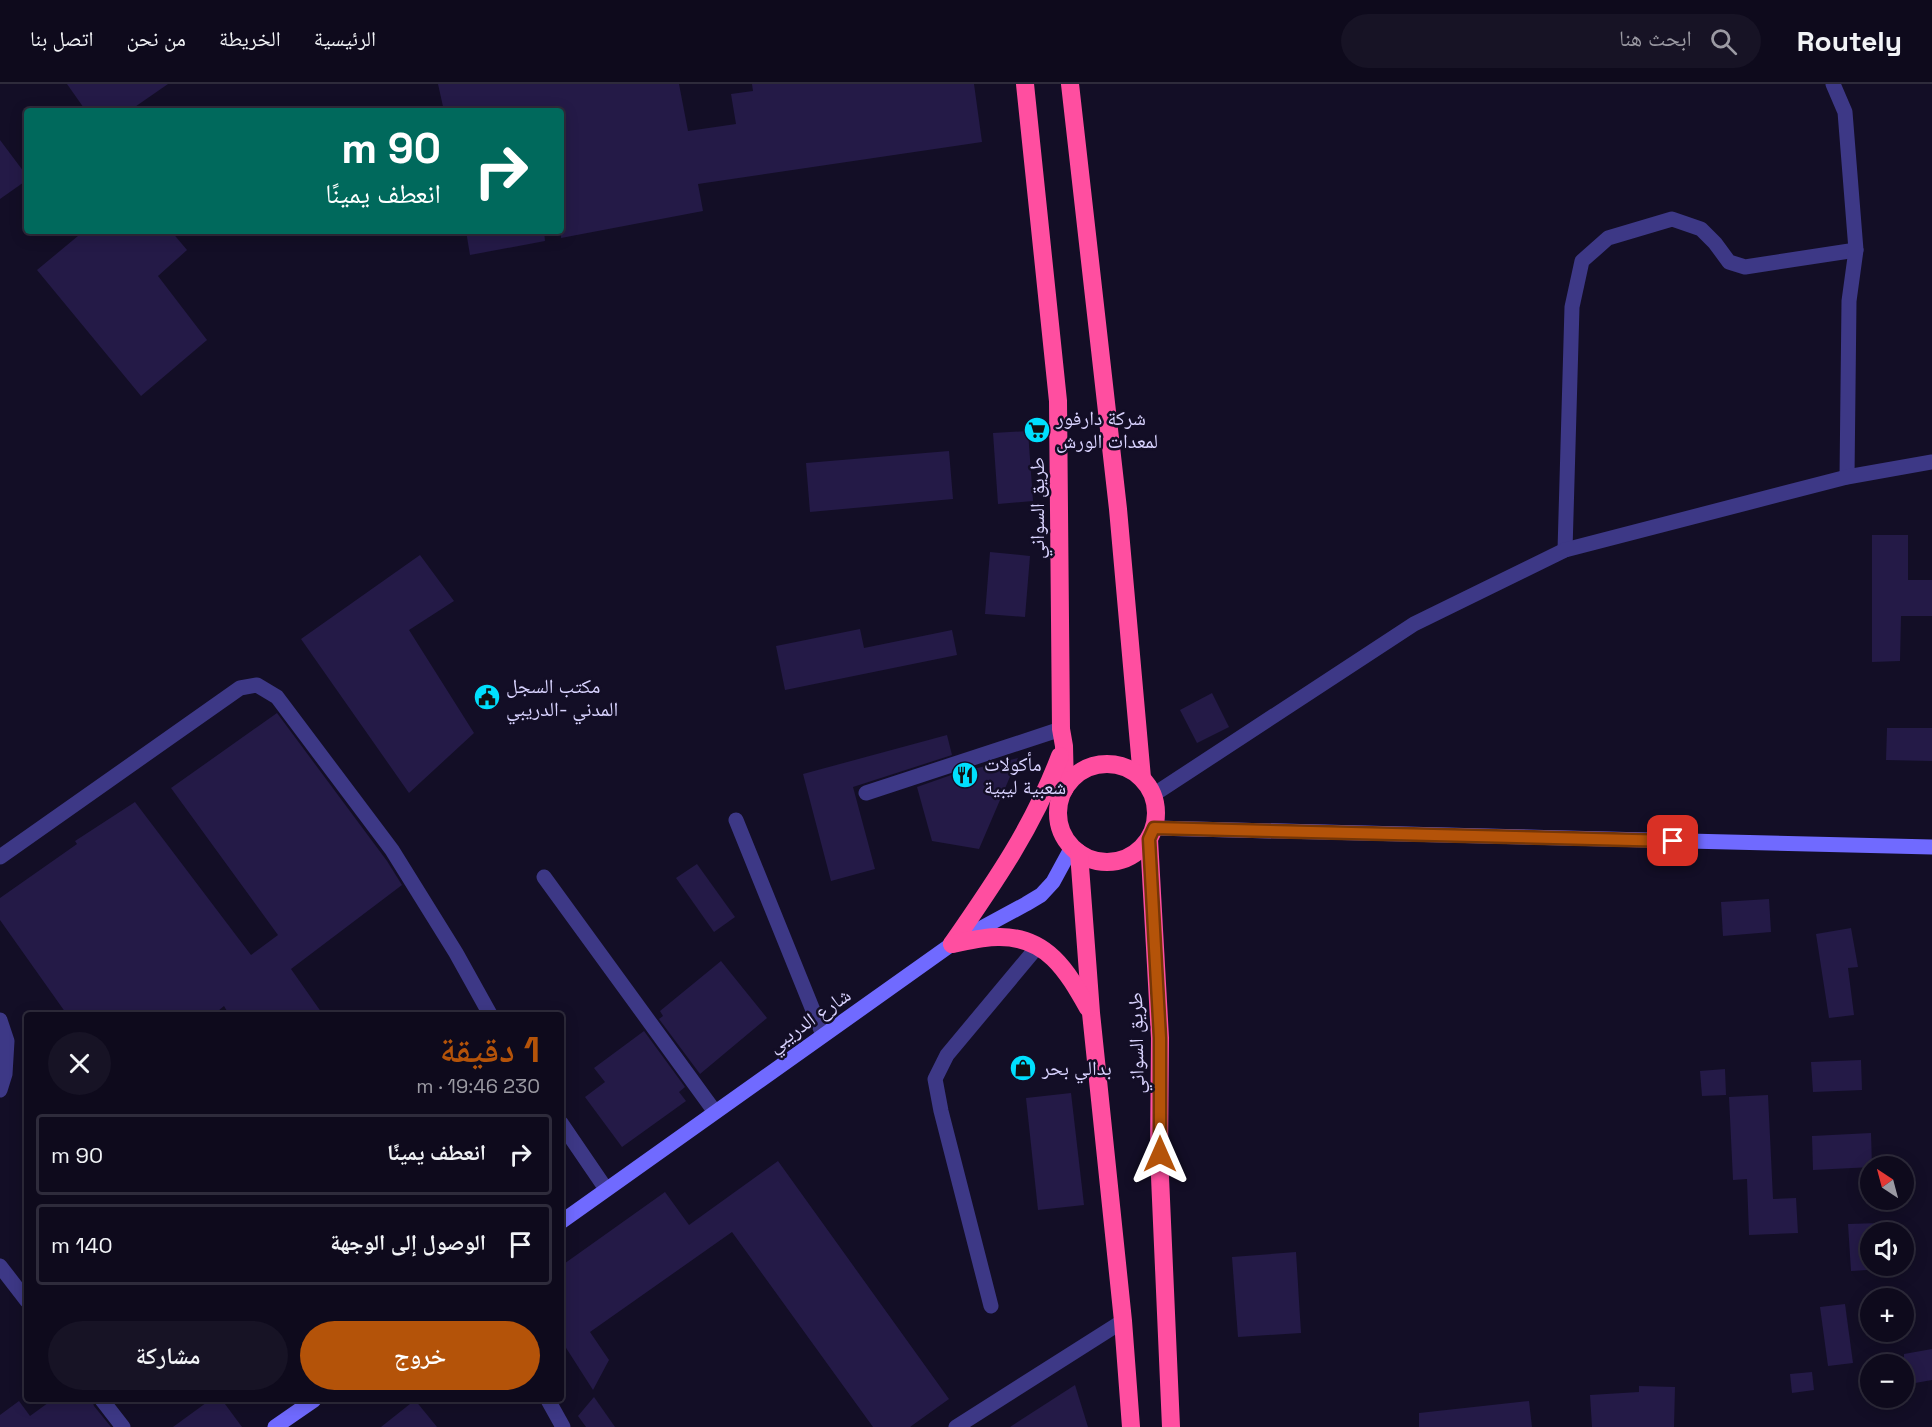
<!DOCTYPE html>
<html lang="ar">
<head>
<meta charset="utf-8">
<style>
	body { margin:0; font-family:"Space Grotesk","Noto Naskh Arabic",sans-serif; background:#171325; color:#f1f3f6; direction:rtl; height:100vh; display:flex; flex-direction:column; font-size:22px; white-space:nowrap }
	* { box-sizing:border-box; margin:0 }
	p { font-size:20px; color:#9b9aa3 }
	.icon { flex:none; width:33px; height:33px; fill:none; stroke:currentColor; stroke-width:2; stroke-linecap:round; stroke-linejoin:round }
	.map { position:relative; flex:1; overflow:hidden; direction:ltr }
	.drawer { position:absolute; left:24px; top:928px; width:540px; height:390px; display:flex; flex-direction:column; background:#0e0a1c; border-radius:6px; box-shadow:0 3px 15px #0003,0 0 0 2px #2e2b3b; direction:rtl }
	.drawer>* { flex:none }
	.hud { position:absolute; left:24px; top:24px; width:540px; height:126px; border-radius:6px; box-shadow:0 3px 15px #0003,0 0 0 2px #2e2b3b; direction:rtl; background:#00695c; color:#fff; overflow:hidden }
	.needle { width:39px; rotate:324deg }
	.controls { position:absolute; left:1860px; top:1072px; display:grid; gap:12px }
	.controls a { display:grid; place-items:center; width:54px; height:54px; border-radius:50%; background:#0e0a1c; box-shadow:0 3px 15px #0003,0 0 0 2px #2e2b3b; font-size:30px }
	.pin { position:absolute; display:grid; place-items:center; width:51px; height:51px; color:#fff; margin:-26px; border-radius:12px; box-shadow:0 3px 9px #0006 }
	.me { position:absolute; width:66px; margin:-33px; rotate:0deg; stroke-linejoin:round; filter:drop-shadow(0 0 4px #0008) }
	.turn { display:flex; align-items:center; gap:21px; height:126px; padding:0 24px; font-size:27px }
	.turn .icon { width:78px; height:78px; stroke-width:2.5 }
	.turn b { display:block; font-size:42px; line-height:51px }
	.round { display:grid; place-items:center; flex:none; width:63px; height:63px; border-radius:32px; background:#171325 }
	.overview { display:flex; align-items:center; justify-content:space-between; height:102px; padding:0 24px }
	h1 { font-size:36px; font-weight:600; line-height:45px; color:#b45309 }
	.action { display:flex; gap:12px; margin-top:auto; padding:12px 24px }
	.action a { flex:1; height:69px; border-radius:36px; background:#b45309; color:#fff; font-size:24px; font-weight:600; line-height:69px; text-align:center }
	.action a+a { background:#171325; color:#f1f3f6 }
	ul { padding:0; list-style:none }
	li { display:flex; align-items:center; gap:18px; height:81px; margin:0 12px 9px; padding:0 12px; border:3px solid #2e2b3b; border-radius:6px }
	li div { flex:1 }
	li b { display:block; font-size:22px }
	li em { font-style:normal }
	header { display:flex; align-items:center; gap:36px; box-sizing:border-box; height:84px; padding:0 30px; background:#0e0a1c; border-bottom:2px solid #2e2b3b }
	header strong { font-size:28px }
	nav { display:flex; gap:33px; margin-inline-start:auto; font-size:21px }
	.search { width:420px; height:54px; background:#171325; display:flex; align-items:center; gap:15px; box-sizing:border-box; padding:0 21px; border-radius:33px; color:#9b9aa3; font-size:22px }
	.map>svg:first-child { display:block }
	.building { fill:#241a47 }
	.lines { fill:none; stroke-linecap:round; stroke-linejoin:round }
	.lane { stroke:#3d3886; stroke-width:15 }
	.street { stroke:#3d3886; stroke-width:15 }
	.secondary { stroke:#706aff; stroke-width:15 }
	.highway { stroke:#ff4ea0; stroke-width:18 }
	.route-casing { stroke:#753606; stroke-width:15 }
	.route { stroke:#b45309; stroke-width:10 }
	.labels { text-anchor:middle; stroke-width:5; stroke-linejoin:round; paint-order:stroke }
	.poi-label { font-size:20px; fill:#d9d3ff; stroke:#130e26; text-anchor:start }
	.street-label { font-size:20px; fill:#d9d3ff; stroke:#130e26 }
</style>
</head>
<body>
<header>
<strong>Routely</strong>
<div class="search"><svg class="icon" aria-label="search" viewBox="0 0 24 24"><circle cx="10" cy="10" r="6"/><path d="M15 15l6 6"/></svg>ابحث هنا</div>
<nav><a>الرئيسية</a><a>الخريطة</a><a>من نحن</a><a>اتصل بنا</a></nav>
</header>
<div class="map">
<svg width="1932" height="1343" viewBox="0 0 1932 1343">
	<rect width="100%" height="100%" fill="#130e26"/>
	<g class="building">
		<path d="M 67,0 L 168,0 L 129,27 L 86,27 Z"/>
		<path d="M 438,0 L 679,0 L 688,47 L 736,40 L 731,10 L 753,7 L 752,0 L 974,0 L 982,58 L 698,100 L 703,127 L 561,154 L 561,27 L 444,27 Z"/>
		<path d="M 0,56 L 27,92 L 27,96 L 0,115 Z"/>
		<path d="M 84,147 L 171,147 L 187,166 L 158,192 L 207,256 L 141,312 L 37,186 Z"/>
		<path d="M 466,147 L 544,147 L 545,157 L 470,171 Z"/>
		<path d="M 1028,347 L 1033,417 L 998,420 L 993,349 Z"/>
		<path d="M 949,367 L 953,415 L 810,428 L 806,379 Z"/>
		<path d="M 1872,451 L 1908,451 L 1908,496 L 1932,496 L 1932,532 L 1901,532 L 1900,577 L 1872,578 Z"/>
		<path d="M 990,468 L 1030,472 L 1025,533 L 985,530 Z"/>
		<path d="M 420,471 L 454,517 L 409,546 L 474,649 L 409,709 L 301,555 Z"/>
		<path d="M 860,545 L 864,564 L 952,546 L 957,571 L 785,606 L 776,562 Z"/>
		<path d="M 1212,609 L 1229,643 L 1197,659 L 1180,626 Z"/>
		<path d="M 277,629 L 387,777 L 402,801 L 291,885 L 324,932 L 230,932 L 224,922 L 212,932 L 68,932 L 0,836 L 0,814 L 77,760 L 75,757 L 135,718 L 251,871 L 278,851 L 171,704 Z"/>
		<path d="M 1887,644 L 1932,644 L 1932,677 L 1886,676 Z"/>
		<path d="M 947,651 L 952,671 L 853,703 L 875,785 L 831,797 L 803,690 Z"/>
		<path d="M 1018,674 L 979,765 L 932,757 L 917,703 L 957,689 Z"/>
		<path d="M 697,780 L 735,833 L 714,848 L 676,794 Z"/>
		<path d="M 1769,815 L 1771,848 L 1723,852 L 1721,818 Z"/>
		<path d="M 1851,844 L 1858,883 L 1848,884 L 1854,931 L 1829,934 L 1816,850 Z"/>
		<path d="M 721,877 L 767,934 L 700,990 L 659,935 L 663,932 L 660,927 Z"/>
		<path d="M 644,947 L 685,1003 L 679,1008 L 686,1017 L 622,1063 L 585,1013 L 605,998 L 594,984 Z"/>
		<path d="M 1861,976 L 1862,1006 L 1813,1008 L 1811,978 Z"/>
		<path d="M 1725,985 L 1726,1011 L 1702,1012 L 1700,987 Z"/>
		<path d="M 1071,1009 L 1084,1121 L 1038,1126 L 1026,1014 Z"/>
		<path d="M 1768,1011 L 1773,1115 L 1796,1114 L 1798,1149 L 1749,1151 L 1747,1095 L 1733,1096 L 1729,1013 Z"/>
		<path d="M 1871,1049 L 1872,1083 L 1813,1086 L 1812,1052 Z"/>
		<path d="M 778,1077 L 949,1315 L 910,1343 L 873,1343 L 732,1148 L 590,1248 L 609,1276 L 593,1306 L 561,1256 L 561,1182 L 665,1108 L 689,1141 Z"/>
		<path d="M 1881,1139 L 1882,1149 L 1870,1149 L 1870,1182 L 1883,1182 L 1883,1185 L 1851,1187 L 1848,1140 Z"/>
		<path d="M 1296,1168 L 1301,1249 L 1238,1253 L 1232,1173 Z"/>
		<path d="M 1845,1220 L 1853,1279 L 1828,1282 L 1820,1223 Z"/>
		<path d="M 1932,1265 L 1932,1296 L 1904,1301 L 1904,1270 Z"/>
		<path d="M 1812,1288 L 1814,1306 L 1792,1309 L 1790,1290 Z"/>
		<path d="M 1075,1301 L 1088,1343 L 1010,1343 Z"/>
		<path d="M 1639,1302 L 1675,1303 L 1674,1343 L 1592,1343 L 1590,1311 L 1639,1308 Z"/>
		<path d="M 594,1313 L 615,1343 L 586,1343 L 578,1332 Z"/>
		<path d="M 52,1316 L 92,1316 L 94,1322 L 111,1343 L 0,1343 L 0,1331 L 19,1317 L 30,1332 Z"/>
		<path d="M 210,1316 L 222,1316 L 242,1343 L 173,1343 Z"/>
		<path d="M 415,1316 L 437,1343 L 381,1343 Z"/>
		<path d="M 1529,1317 L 1532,1343 L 1419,1343 L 1419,1329 Z"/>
	</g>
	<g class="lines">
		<g class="lane">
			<path d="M 1565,466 L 1572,223 L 1582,177 L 1608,154 L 1672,135 L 1701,145 L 1715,159 L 1729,178 L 1745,183 L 1856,166"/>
			<path d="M 866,709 L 1061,645"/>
			<path d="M 736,736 L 823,951"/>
			<path d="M 0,773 L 240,604 L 257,601 L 277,613 L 392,766 L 456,869 L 491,932"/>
			<path d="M 544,793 L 715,1028"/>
			<path d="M 0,936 L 7,957 L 5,990 L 0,1006"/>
			<path d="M 561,1039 L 606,1105"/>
			<path d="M 991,1222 L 941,1027 L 935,995 L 947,971 L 1038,862"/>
			<path d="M 548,1316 L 563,1343"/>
			<path d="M 956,1343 L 1123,1237"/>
		</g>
		<g class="street">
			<path d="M 1833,0 L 1845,28 L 1856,166 L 1849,217 L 1847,393"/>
			<path d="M 1153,711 L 1414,540 L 1565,466 L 1847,393 L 1932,378"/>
			<path d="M 0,1182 L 27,1217"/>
			<path d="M 102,1316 L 123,1343"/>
		</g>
		<g class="secondary">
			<path d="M 1154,744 L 1932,763"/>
			<path d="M 561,1138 L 952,860 L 1026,820 L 1041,811 L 1053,798 L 1072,763"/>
			<path d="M 275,1343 L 314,1316"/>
		</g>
		<g class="highway">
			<path d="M 1025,0 L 1058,317 L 1061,645 L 1064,662 L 1065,704"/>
			<path d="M 1070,0 L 1118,425 L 1142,694"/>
			<circle cx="1107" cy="729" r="49"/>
			<path d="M 1149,755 L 1160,954 L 1159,1070 L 1171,1343"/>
			<path d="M 1079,769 L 1091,929 L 1123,1237 L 1131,1343"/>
			<path d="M 952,860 C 995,798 1033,743 1060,672"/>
			<path d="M 952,860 C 967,857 983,853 998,853 C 1047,852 1067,887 1088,924"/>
		</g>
	</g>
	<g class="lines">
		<defs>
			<path id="route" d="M 1160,1070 L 1160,954 L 1149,755 L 1154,744 L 1673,757"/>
		</defs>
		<use href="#route" class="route-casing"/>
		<use href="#route" class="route"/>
	</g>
	<defs>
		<symbol id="supermarket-disc" viewBox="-11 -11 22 22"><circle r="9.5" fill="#00e0fe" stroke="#130e26"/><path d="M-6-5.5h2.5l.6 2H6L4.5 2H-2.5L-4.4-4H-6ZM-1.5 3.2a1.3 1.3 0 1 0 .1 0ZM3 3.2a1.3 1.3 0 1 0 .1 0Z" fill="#111"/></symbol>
		<symbol id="civic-disc" viewBox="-11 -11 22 22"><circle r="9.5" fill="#00e0fe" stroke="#130e26"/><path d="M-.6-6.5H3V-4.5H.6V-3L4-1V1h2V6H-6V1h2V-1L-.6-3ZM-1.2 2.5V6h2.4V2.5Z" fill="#111"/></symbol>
		<symbol id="restaurant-disc" viewBox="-11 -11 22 22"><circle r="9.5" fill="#00e0fe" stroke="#130e26"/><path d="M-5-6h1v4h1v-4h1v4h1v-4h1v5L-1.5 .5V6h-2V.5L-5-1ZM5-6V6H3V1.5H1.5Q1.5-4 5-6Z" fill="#111"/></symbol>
		<symbol id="shop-disc" viewBox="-11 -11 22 22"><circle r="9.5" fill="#00e0fe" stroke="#130e26"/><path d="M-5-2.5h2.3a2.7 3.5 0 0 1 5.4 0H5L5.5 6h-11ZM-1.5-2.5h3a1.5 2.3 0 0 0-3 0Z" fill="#111"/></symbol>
	</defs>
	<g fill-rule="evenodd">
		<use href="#supermarket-disc" x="1022" y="331" width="30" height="30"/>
		<use href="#civic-disc" x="472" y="598" width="30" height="30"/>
		<use href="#restaurant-disc" x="950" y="676" width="30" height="30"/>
		<use href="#shop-disc" x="1008" y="969" width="30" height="30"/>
	</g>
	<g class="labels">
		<g class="poi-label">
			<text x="1056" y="341">شركة دارفور<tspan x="1056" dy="23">لمعدات الورش</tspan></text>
			<text x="506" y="609">مكتب السجل<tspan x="506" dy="23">المدني -الدريبي</tspan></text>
			<text x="984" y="687">مأكولات<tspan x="984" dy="23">شعبية ليبية</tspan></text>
			<text x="1042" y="991">بدالي بحر</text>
		</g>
		<g class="street-label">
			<text transform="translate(1037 424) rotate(-90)" y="7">طريق السواني</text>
			<text transform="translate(809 936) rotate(-35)" y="7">شارع الدريبي</text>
			<text transform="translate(1136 959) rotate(-91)" y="7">طريق السواني</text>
		</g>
	</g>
</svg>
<div class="controls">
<a><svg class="needle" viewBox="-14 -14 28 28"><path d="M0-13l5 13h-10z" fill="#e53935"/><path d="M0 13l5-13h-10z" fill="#9b9aa3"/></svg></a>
<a><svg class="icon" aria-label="sound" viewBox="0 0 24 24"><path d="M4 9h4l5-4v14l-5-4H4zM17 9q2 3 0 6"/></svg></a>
<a>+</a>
<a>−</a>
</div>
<div class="pin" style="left:1673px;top:757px;background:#d93025"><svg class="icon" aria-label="arrive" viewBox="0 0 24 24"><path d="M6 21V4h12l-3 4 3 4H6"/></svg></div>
<svg class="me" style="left:1160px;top:1070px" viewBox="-20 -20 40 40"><path d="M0-17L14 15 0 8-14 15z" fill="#b45309" stroke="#fff" stroke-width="4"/></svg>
<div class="hud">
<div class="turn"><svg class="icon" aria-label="right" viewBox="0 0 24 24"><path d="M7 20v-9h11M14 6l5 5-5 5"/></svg><div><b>90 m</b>انعطف يمينًا</div></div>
</div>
<section class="drawer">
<div class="overview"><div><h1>1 دقيقة</h1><p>230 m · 19:46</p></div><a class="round"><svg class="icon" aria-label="close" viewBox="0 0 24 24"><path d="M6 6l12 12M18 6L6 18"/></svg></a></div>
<ul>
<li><svg class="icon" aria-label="right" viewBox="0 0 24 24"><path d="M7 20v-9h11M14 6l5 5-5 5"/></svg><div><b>انعطف يمينًا</b></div><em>90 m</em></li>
<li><svg class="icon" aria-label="arrive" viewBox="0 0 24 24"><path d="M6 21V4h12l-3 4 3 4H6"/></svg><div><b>الوصول إلى الوجهة</b></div><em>140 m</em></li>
</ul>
<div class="action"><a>خروج</a><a>مشاركة</a></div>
</section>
</div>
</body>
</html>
